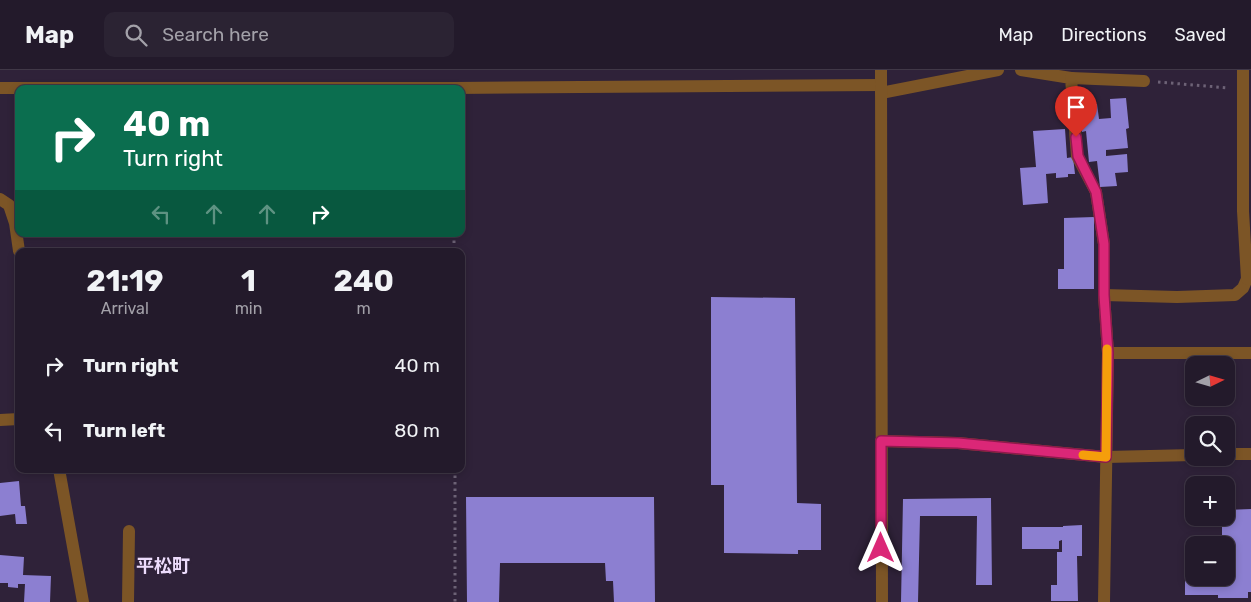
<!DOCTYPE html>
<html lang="en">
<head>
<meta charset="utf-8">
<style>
	body { margin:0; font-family:Rubik,"Noto Sans JP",sans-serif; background:#2b2333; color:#f1f3f6; height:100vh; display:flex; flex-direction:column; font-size:19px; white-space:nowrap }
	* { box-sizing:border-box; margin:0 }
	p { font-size:16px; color:#a3a1a9 }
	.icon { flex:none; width:28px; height:28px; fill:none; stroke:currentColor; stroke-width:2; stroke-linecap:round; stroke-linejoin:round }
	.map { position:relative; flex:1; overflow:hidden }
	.sheet { position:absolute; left:15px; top:178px; width:450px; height:225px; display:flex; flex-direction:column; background:#231a2b; border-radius:10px; box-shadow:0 2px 8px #0003,0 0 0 1px #403847 }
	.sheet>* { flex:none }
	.hud { position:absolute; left:15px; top:15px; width:450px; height:152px; border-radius:10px; box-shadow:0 2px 8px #0003,0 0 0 1px #403847; background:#0b6e4f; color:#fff; overflow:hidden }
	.needle { width:32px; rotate:85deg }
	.buttons { position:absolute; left:1185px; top:286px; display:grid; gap:10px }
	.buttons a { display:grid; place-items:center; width:50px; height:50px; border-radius:10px; background:#231a2b; box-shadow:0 2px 8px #0003,0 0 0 1px #403847; font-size:25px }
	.pin { position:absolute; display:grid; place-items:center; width:42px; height:42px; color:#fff; margin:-51px -21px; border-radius:50% 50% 50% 0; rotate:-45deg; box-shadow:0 0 5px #0007 }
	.pin .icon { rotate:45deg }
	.me { position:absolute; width:55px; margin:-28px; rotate:0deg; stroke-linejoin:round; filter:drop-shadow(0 0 4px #0008) }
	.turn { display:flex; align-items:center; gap:18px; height:105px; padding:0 25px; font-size:22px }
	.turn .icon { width:65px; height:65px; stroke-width:2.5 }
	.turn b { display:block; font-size:35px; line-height:42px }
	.lanes { display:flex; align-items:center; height:48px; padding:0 25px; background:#0003; justify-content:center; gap:25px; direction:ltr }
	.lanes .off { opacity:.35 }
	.eta { display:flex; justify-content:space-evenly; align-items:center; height:85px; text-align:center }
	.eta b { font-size:30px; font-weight:700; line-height:35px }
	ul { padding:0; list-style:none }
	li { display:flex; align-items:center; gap:15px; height:65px; padding:0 25px }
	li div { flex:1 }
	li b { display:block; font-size:19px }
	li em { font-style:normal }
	header { display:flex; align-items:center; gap:30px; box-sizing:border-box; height:70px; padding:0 25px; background:#231a2b; border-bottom:1px solid #403847 }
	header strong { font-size:24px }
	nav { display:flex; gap:28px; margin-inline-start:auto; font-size:18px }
	.search { width:350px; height:45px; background:#2b2333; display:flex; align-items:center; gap:12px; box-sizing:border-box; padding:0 18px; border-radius:10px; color:#a3a1a9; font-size:19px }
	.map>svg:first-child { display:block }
	.building { fill:#8c7fd1 }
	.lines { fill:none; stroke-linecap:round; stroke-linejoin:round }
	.path { stroke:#6d6276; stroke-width:3; stroke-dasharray:2.5 4; stroke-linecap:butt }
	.minor { stroke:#7c5526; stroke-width:12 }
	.tertiary { stroke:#7c5526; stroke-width:12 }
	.route-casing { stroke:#8e194d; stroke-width:12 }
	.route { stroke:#db2777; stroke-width:9 }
	.slow { stroke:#f59e0b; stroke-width:9 }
	.labels { text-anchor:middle; stroke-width:5; stroke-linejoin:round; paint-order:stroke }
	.quarter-label { font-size:18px; font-weight:bold; fill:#eddcfc; stroke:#2f2239 }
</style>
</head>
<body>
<header>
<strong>Map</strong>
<div class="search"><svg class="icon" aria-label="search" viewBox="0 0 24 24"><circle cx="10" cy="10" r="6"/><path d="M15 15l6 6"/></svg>Search here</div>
<nav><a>Map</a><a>Directions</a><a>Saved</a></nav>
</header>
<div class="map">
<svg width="1251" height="532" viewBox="0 0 1251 532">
	<rect width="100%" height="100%" fill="#2f2239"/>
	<g class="building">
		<path d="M 1126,28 L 1129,58 L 1126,59 L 1128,78 L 1106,80 L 1106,86 L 1127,84 L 1128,102 L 1115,103 L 1117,116 L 1100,117 L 1097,91 L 1089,92 L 1086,61 L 1082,62 L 1080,35 L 1097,34 L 1099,49 L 1111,48 L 1110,29 Z"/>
		<path d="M 1065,59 L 1067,88 L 1073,87 L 1075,104 L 1068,104 L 1068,107 L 1056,108 L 1056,103 L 1046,104 L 1048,133 L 1023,135 L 1020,98 L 1036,97 L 1033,61 Z"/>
		<path d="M 1094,147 L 1094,219 L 1058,219 L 1058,199 L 1064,199 L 1064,148 Z"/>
		<path d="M 711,227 L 795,228 L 797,433 L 821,434 L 821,480 L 798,480 L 798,484 L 724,483 L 724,415 L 711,415 Z"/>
		<path d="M 19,411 L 21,436 L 25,436 L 27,454 L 16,454 L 15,444 L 0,446 L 0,413 Z"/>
		<path d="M 466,427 L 654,427 L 655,532 L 614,532 L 613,511 L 606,511 L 605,493 L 500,493 L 499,532 L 467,532 Z"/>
		<path d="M 991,428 L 992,515 L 976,515 L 977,446 L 920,446 L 918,532 L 901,532 L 903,429 Z"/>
		<path d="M 1251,439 L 1251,522 L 1248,522 L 1248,528 L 1218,528 L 1218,525 L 1185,525 L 1185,489 L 1194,489 L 1194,508 L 1226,508 L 1226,475 L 1222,475 L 1222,454 L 1226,454 L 1226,440 Z"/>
		<path d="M 1082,455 L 1082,486 L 1077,486 L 1078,531 L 1051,531 L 1051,515 L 1057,515 L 1057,482 L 1062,482 L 1062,470 L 1059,471 L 1059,479 L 1022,479 L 1022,457 L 1063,457 L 1063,456 Z"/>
		<path d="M 0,485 L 24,487 L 23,505 L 51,506 L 50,532 L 24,532 L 25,514 L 18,514 L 18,518 L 8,517 L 8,513 L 0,513 Z"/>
	</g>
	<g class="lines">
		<g class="path">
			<path d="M 1158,12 L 1229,18"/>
			<path d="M 454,164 L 454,181"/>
			<path d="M 455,399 L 455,532"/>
		</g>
		<g class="minor">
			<path d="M 1021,0 L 1071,8 L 1077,86 L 1096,122 L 1104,174 L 1104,225 L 1108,283 L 1104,532"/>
			<path d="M 1071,8 L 1144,11"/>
			<path d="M 0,18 L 454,18 L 881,15"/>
			<path d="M 881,23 L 998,0"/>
			<path d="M 0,129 L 9,135 L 15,153 L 19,181"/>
			<path d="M 1104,225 L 1177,227 L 1235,225 L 1243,218 L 1247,209"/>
			<path d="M 1108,283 L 1251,283"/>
			<path d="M 0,350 L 19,349"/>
			<path d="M 881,371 L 958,373 L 1106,387 L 1194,385"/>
			<path d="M 1226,384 L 1251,384"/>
			<path d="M 59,399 L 83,532"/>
			<path d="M 128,532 L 129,461"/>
		</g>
		<g class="tertiary">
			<path d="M 881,0 L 882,532"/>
			<path d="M 1243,0 L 1243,141 L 1247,209 L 1251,209"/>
		</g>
	</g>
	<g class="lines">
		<defs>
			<path id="route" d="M 881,478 L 881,371 L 958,373 L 1106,387 L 1108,283 L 1104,225 L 1104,174 L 1096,122 L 1078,86 L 1076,67"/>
		</defs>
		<use href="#route" class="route-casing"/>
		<use href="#route" class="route"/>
		<path class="slow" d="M 1083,385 L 1106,387 L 1107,279"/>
	</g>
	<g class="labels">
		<g class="quarter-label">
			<text x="163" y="502">平松町</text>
		</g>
	</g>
</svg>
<div class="buttons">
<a><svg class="needle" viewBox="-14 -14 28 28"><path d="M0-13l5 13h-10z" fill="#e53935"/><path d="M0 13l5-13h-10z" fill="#a3a1a9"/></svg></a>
<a><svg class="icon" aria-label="search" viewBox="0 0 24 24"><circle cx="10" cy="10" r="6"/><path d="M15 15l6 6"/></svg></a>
<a>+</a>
<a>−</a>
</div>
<div class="pin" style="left:1076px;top:67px;background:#d93025"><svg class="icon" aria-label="arrive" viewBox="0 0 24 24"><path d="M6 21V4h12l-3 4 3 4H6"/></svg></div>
<svg class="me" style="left:881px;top:478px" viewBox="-20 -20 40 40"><path d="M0-17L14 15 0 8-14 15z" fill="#db2777" stroke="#fff" stroke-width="4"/></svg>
<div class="hud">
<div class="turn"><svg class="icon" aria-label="right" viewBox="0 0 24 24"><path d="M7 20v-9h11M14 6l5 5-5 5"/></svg><div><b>40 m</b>Turn right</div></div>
<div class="lanes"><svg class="icon off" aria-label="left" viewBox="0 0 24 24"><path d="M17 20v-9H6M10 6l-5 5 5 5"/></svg><svg class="icon off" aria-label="ahead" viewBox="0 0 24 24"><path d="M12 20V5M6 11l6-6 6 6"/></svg><svg class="icon off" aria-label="ahead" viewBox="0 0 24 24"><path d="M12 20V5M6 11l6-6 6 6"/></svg><svg class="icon" aria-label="right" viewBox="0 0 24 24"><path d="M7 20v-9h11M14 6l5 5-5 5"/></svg></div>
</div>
<section class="sheet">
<div class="eta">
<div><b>21:19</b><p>Arrival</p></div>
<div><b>1</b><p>min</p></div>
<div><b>240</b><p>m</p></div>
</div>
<ul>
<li><svg class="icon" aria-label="right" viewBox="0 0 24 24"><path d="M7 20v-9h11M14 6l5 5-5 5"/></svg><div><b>Turn right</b></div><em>40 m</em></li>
<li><svg class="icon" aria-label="left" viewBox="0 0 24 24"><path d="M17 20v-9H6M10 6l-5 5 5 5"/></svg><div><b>Turn left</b></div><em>80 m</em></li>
</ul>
</section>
</div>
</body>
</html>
